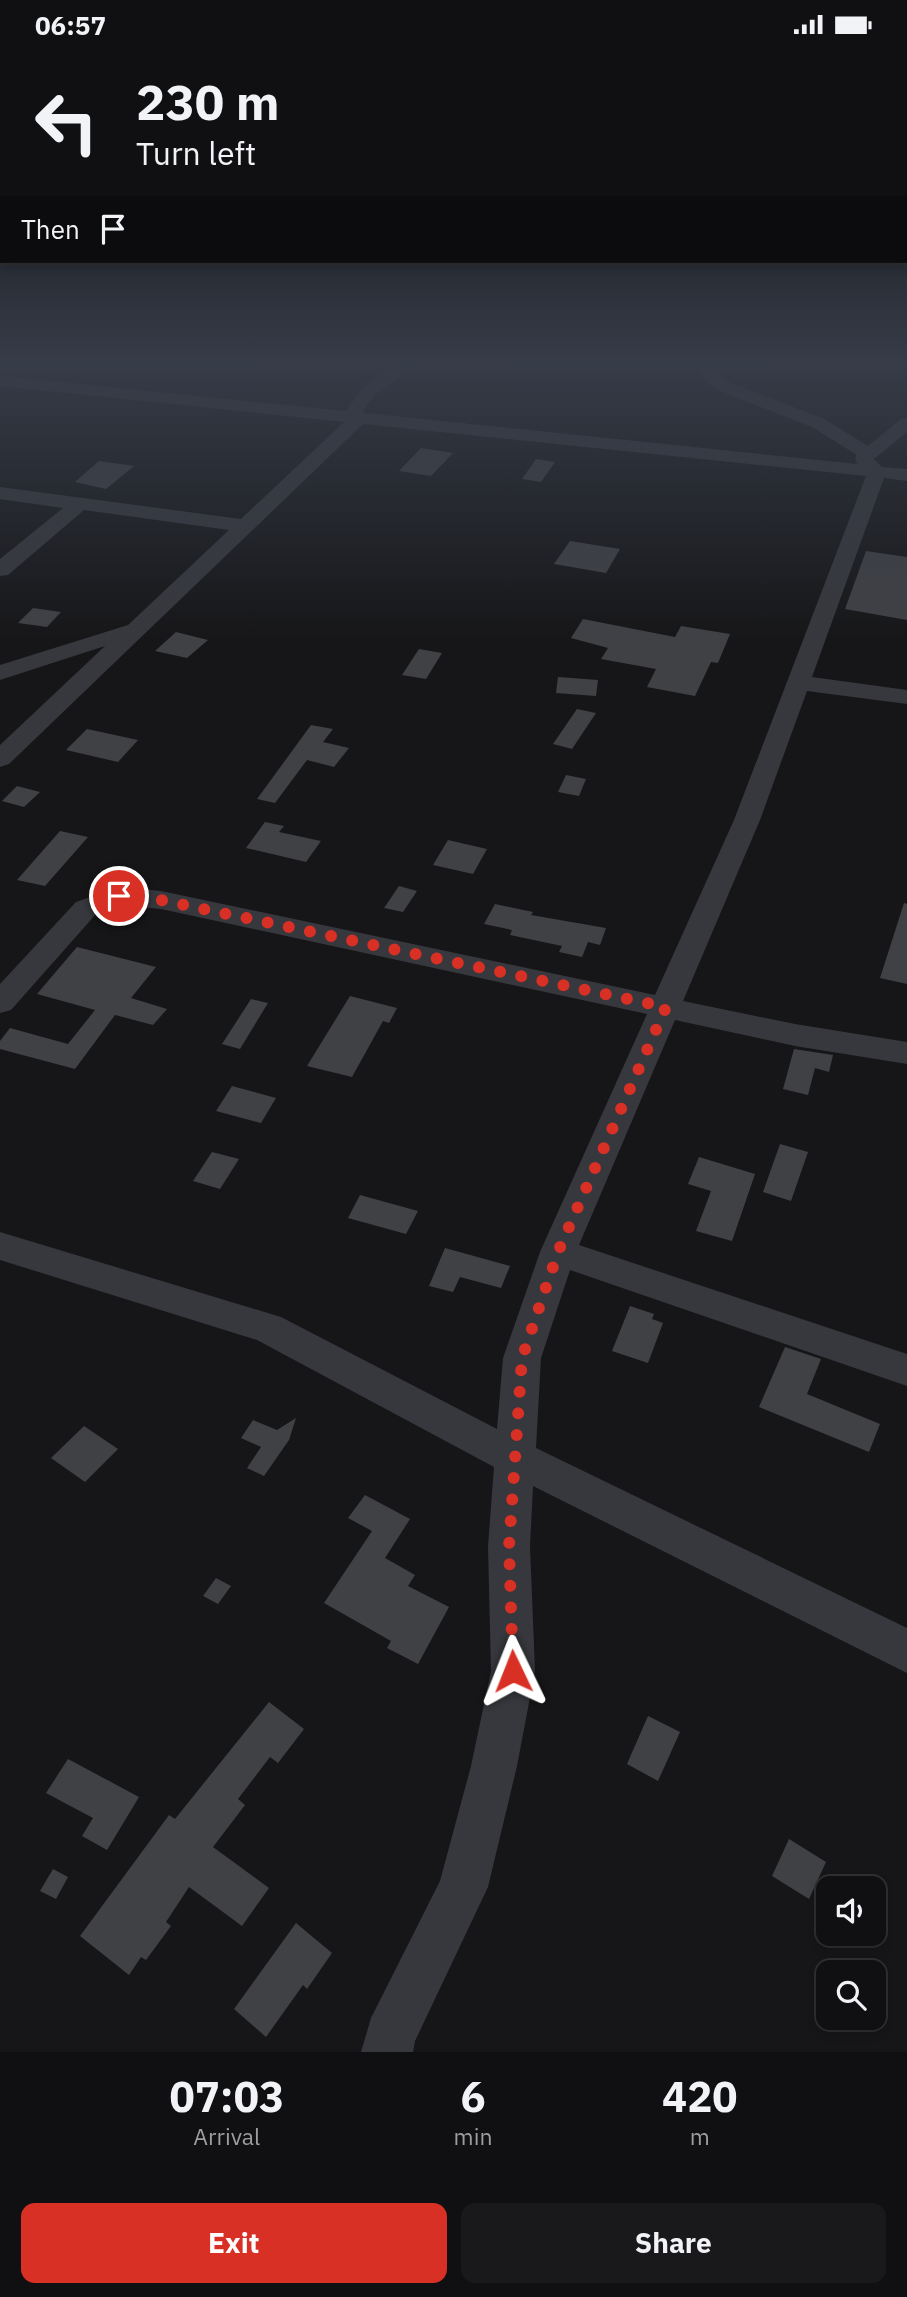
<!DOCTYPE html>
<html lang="en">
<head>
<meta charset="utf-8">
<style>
	body { margin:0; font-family:"IBM Plex Sans",sans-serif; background:#19191b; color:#f1f3f6; height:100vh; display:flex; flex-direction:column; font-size:26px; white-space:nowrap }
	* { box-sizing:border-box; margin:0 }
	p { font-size:23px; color:#9c9d9f }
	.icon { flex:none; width:38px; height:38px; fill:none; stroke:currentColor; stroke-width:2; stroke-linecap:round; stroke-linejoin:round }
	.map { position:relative; height:2003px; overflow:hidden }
	.sheet { display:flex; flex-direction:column; background:#101012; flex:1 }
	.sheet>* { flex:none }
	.hud { position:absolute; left:0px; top:0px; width:908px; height:214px; box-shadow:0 4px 10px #0003,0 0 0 2px #303032; background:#101012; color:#f1f3f6; overflow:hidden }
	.tools { position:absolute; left:816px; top:1827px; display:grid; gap:14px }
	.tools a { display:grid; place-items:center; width:70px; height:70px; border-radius:14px; background:#101012; box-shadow:0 4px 10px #0003,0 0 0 2px #303032; font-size:35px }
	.pin { position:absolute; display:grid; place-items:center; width:60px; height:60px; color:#fff; margin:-30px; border:4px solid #fff; border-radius:50%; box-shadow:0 2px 7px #0007 }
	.me { position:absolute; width:77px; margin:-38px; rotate:358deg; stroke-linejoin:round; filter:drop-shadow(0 0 5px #0008) }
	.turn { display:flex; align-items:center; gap:24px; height:147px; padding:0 21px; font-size:32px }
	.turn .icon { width:91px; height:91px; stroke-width:2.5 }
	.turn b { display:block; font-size:49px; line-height:60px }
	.then { display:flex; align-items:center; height:66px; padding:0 21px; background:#0003; gap:14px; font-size:26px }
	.eta { display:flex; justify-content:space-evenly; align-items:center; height:119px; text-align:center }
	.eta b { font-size:42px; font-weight:700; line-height:49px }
	.primary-button { display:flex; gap:14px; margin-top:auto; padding:14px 21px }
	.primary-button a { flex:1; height:80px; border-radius:14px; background:#d93025; color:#fff; font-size:28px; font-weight:700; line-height:80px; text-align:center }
	.primary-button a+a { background:#19191b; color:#f1f3f6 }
	.status { display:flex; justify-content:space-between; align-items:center; height:49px; padding:0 35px; background:#101012; direction:ltr }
	.status svg { height:19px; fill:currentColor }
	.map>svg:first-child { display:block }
	.building { fill:#404145 }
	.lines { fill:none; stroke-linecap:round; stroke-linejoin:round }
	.minor { fill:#37383d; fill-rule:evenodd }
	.route { stroke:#d93025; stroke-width:12; stroke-dasharray:0 21.6 }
</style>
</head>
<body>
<div class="status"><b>06:57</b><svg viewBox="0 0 49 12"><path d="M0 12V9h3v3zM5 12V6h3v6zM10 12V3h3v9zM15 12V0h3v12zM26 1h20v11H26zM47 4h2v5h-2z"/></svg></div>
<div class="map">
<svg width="907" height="2003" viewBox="0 0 907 2003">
	<rect width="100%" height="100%" fill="#161618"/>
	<g class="building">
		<path d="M 421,399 L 453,404 L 431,427 L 399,422 Z"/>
		<path d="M 536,410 L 555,413 L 541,433 L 522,430 Z"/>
		<path d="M 99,412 L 134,417 L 106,440 L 75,433 Z"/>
		<path d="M 570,492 L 620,500 L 606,524 L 554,515 Z"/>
		<path d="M 866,502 L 907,508 L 907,571 L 845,560 Z"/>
		<path d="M 33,559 L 61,563 L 47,578 L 18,574 Z"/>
		<path d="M 583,570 L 675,588 L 681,577 L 730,585 L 718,614 L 711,613 L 695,647 L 647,638 L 656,620 L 601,610 L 608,599 L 571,589 Z"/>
		<path d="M 176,583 L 208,591 L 187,609 L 155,602 Z"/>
		<path d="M 419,600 L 442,604 L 426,630 L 402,626 Z"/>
		<path d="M 558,628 L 598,631 L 596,647 L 556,644 Z"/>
		<path d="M 577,660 L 596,664 L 572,700 L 553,695 Z"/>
		<path d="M 311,676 L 333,680 L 323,693 L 349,699 L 334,718 L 307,711 L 275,754 L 257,750 Z"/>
		<path d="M 87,680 L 138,691 L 118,713 L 66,701 Z"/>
		<path d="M 566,726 L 586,730 L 579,747 L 558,743 Z"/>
		<path d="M 17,737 L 40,743 L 24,758 L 2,752 Z"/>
		<path d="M 265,773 L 284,777 L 279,783 L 321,792 L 306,813 L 246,799 Z"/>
		<path d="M 60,782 L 88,788 L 45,837 L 17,831 Z"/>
		<path d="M 448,791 L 487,800 L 473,825 L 433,816 Z"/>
		<path d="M 399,837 L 417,842 L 403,863 L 384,859 Z"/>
		<path d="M 904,854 L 907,855 L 907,935 L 880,929 Z"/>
		<path d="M 495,855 L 533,863 L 531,866 L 606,879 L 600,896 L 588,893 L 582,908 L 559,903 L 562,897 L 510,886 L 512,881 L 484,875 Z"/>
		<path d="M 77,898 L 156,918 L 131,949 L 167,960 L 153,976 L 115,966 L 75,1020 L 0,1000 L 0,992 L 10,979 L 68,995 L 95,961 L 37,945 Z"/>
		<path d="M 350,947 L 397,959 L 389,974 L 383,972 L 352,1028 L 307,1017 Z"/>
		<path d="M 251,950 L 268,954 L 240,1000 L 222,995 Z"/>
		<path d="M 794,1000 L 833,1006 L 829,1023 L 815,1019 L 808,1046 L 783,1040 Z"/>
		<path d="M 232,1037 L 276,1049 L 261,1074 L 216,1062 Z"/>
		<path d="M 780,1095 L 808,1103 L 791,1152 L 763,1143 Z"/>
		<path d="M 212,1103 L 239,1110 L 220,1140 L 193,1132 Z"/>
		<path d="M 699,1108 L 755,1125 L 732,1192 L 696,1182 L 711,1142 L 688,1135 Z"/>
		<path d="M 360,1146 L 418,1162 L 406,1185 L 348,1169 Z"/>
		<path d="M 445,1199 L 510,1217 L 501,1239 L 460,1228 L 453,1243 L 429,1237 Z"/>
		<path d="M 630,1257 L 654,1265 L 652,1270 L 663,1274 L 648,1314 L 612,1302 Z"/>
		<path d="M 785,1298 L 821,1310 L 807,1345 L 880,1375 L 869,1403 L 759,1358 Z"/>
		<path d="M 296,1369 L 289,1391 L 264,1427 L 247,1419 L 261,1398 L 241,1389 L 253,1371 L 277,1381 Z"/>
		<path d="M 84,1377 L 118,1400 L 85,1433 L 51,1409 Z"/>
		<path d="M 365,1446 L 410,1470 L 385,1509 L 415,1526 L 408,1537 L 449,1558 L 418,1615 L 387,1599 L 391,1592 L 324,1554 L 372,1482 L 348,1469 Z"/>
		<path d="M 216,1529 L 231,1537 L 218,1555 L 203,1547 Z"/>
		<path d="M 269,1653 L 304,1680 L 278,1714 L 270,1708 L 238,1750 L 245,1756 L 213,1798 L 269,1839 L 242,1877 L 189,1838 L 166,1873 L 171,1877 L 146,1911 L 141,1908 L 129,1926 L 80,1887 L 169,1766 L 175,1770 Z"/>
		<path d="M 648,1667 L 680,1683 L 658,1732 L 627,1715 Z"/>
		<path d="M 68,1710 L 139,1748 L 107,1801 L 82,1787 L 93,1769 L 46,1744 Z"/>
		<path d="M 789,1790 L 826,1813 L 809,1850 L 772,1827 Z"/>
		<path d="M 53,1820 L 68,1828 L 56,1850 L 40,1842 Z"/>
		<path d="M 296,1874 L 332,1904 L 307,1940 L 303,1936 L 266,1988 L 234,1960 Z"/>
	</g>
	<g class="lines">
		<path class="minor" d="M 402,312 L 422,312 L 375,346 L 363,361 L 365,364 L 857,415 L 855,409 L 857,406 L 812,378 L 715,340 L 704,329 L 697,312 L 714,312 L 720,326 L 727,332 L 824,370 L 868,397 L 901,370 L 907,369 L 907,383 L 874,410 L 882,418 L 907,420 L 907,432 L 884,429 L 812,628 L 907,641 L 907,655 L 807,642 L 760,771 L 683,952 L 795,975 L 907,993 L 907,1015 L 795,997 L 675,971 L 579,1196 L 907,1305 L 907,1337 L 570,1221 L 541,1309 L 536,1399 L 907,1579 L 907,1624 L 533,1437 L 530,1497 L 535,1622 L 517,1717 L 488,1838 L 415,1992 L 413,2003 L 361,2003 L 371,1969 L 440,1832 L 471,1717 L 491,1622 L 488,1497 L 494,1418 L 257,1291 L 0,1211 L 0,1183 L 281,1268 L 497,1380 L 503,1309 L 540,1203 L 647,965 L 161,860 L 121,856 L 96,865 L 11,961 L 0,964 L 0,935 L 76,853 L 119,838 L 161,842 L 655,946 L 734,771 L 866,427 L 363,375 L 9,715 L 0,718 L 0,696 L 105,597 L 0,631 L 0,616 L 128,576 L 229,481 L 84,461 L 8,526 L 0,527 L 0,510 L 63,459 L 0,450 L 0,438 L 241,470 L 344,373 L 0,337 L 0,327 L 346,362 L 363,338 Z"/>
	</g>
	<linearGradient id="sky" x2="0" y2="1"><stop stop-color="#0c0c0d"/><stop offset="0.53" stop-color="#363c48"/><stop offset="1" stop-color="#363c48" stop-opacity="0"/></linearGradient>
	<rect width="907" height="593" fill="url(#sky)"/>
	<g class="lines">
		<path class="route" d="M 119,847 L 161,851 L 666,958 L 558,1203 L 522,1309 L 509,1497 L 513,1622"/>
	</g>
</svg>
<div class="tools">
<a><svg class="icon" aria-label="sound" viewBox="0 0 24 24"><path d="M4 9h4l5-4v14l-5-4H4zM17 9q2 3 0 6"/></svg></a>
<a><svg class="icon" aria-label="search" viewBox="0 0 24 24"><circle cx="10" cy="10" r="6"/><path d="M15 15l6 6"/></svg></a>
</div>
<div class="pin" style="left:119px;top:847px;background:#d93025"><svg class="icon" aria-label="arrive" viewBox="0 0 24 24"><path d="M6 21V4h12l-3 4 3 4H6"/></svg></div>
<svg class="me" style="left:513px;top:1622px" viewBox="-20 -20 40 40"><path d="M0-17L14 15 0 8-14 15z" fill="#d93025" stroke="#fff" stroke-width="4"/></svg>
<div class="hud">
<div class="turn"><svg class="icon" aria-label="left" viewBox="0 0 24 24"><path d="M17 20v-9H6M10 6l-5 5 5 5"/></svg><div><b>230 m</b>Turn left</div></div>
<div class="then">Then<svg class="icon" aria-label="arrive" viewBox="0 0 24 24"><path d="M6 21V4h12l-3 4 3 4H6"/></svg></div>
</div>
</div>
<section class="sheet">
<div class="eta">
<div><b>07:03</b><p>Arrival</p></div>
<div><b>6</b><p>min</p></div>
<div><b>420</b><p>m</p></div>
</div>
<div class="primary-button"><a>Exit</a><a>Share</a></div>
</section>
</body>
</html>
